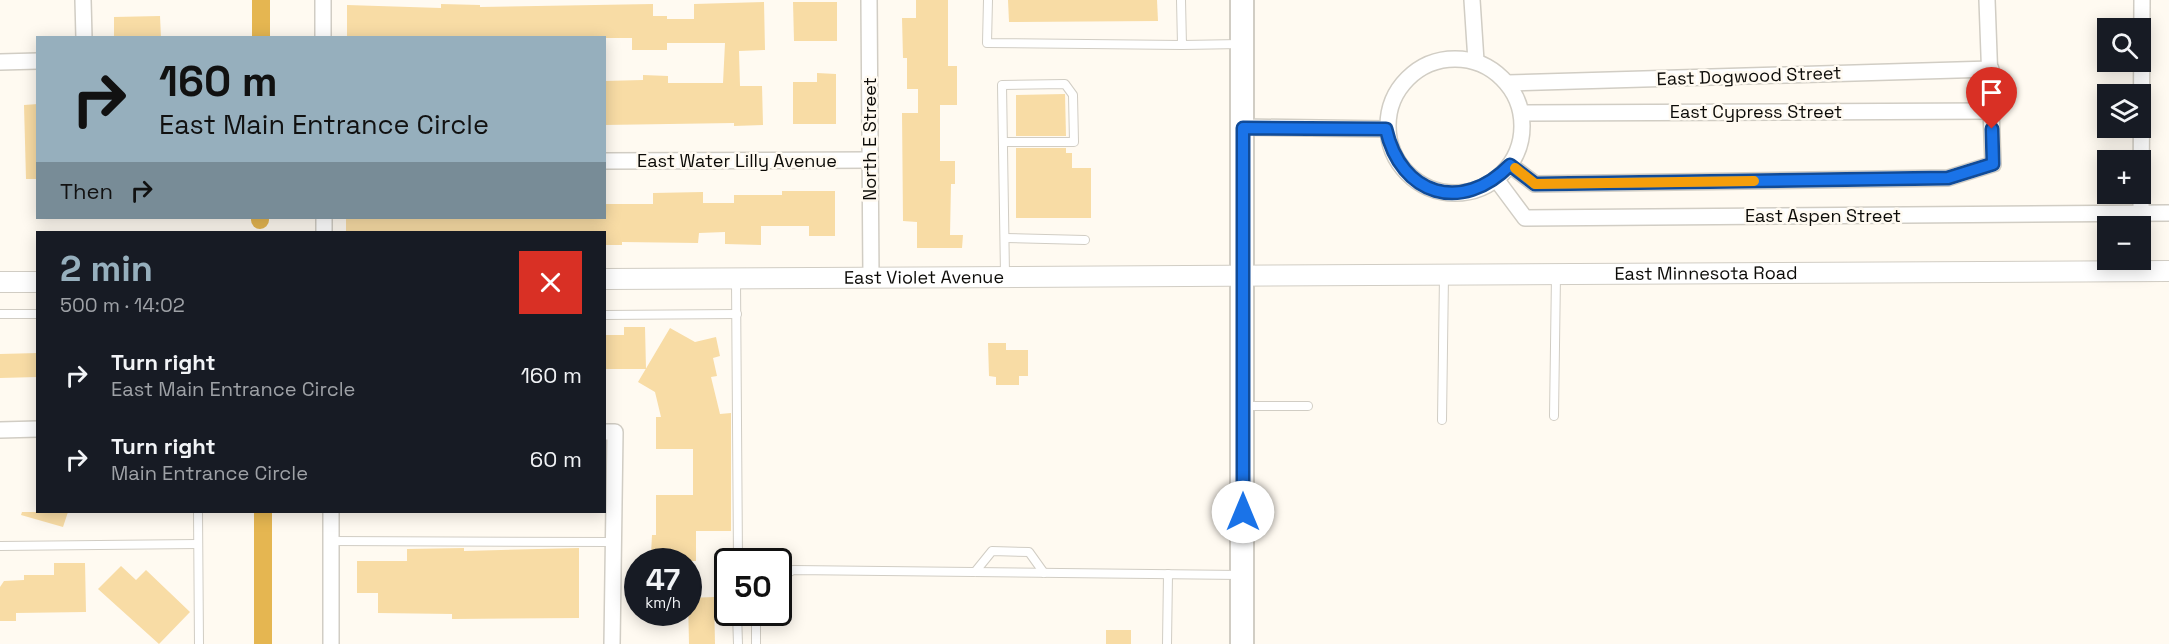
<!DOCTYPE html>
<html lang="en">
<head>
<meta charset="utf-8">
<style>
	body { margin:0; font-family:"Space Grotesk",sans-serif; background:#20242c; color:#f1f3f6; height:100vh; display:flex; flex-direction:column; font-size:22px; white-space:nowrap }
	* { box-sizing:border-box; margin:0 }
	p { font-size:20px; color:#9ea1a6 }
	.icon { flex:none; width:33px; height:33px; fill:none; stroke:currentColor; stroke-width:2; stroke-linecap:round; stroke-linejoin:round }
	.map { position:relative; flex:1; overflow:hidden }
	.drawer { position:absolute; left:36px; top:231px; width:570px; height:282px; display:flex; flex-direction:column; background:#171b24; border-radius:0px; box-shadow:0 3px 15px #0003 }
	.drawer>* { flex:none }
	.hud { position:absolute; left:36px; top:36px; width:570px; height:183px; border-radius:0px; box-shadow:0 3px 15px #0003; background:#96afbd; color:#111; overflow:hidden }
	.fabs { position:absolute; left:2097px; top:18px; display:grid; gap:12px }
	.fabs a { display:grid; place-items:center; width:54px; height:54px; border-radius:0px; background:#171b24; box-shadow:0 3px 15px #0003; font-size:30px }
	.speed { position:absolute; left:624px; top:548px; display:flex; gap:12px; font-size:30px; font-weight:700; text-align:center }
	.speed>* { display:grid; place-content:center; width:78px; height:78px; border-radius:50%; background:#171b24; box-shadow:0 3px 15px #0003; line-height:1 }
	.speed small { font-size:15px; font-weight:400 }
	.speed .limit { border:3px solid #111; border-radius:9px; background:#fff; color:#111 }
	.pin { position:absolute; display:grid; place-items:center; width:51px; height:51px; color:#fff; margin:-62px -26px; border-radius:50% 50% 50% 0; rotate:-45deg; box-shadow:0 0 6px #0007 }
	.pin .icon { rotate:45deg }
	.me { position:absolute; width:66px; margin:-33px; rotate:0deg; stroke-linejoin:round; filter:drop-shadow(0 0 4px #0008) }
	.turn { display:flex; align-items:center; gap:21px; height:126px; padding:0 24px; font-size:27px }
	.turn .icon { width:78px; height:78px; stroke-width:2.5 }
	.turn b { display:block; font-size:42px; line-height:51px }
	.then { display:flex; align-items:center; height:57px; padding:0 24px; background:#0003; gap:12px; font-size:22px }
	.round { display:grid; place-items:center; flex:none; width:63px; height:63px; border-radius:0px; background:#20242c }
	.head { display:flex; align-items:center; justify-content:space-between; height:102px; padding:0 24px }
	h1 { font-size:36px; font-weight:700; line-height:45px; color:#96afbd }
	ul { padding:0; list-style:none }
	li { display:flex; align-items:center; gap:18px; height:84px; padding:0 24px }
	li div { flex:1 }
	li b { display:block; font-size:22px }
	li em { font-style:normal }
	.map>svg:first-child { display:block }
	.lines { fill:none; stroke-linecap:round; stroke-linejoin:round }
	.canal { stroke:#e5b651; stroke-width:18 }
	.building { fill:#f8dca5 }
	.service-casing { stroke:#d1cdc4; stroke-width:10 }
	.minor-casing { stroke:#d1cdc4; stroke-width:18 }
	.tertiary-casing { stroke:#d1cdc4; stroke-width:22 }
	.secondary-casing { stroke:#d1cdc4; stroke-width:26 }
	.service { stroke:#fff; stroke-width:8 }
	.minor { stroke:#fff; stroke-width:15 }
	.tertiary { stroke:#fff; stroke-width:20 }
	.secondary { stroke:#fff; stroke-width:22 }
	.route-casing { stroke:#114b97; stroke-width:15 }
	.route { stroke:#1a73e8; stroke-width:10 }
	.slow { stroke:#f59e0b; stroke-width:10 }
	.labels { text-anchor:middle; stroke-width:5; stroke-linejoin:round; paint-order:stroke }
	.street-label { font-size:18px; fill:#0c0b08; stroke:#fffaf1 }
</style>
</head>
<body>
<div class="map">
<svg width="2169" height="644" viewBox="0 0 2169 644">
	<rect width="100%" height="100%" fill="#fffaf1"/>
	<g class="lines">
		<g class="canal">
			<path d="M 261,0 L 261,38"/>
			<path d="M 260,218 L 260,220"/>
			<path d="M 263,512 L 263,644"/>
		</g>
	</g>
	<g class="building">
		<path d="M 916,0 L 948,0 L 948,66 L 957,66 L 957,105 L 940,105 L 940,161 L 955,161 L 955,184 L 951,184 L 950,235 L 963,235 L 962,248 L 917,248 L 917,222 L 903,221 L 902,113 L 918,113 L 918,89 L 907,89 L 907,58 L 903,58 L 902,18 L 916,18 Z"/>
		<path d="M 1008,0 L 1157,0 L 1158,21 L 1009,22 Z"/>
		<path d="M 764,2 L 765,50 L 739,51 L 740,86 L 762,86 L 763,125 L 734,126 L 734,123 L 604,125 L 604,81 L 643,80 L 643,75 L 668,76 L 668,83 L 723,83 L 725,43 L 667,43 L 667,50 L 632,50 L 632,38 L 347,38 L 347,5 L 441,8 L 441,4 L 480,5 L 480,7 L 653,4 L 653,16 L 667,16 L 667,19 L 694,19 L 694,4 Z"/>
		<path d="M 793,2 L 837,2 L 837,41 L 794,41 Z"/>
		<path d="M 160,16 L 161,38 L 114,38 L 114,17 Z"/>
		<path d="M 817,73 L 836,74 L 836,124 L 793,124 L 793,82 L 817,82 Z"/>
		<path d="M 1016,95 L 1065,94 L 1066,136 L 1016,136 Z"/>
		<path d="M 38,104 L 38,179 L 26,179 L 24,105 Z"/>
		<path d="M 1016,148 L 1066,148 L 1066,153 L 1072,153 L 1072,168 L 1091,168 L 1091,218 L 1016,218 Z"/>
		<path d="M 782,191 L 835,191 L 835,236 L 809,236 L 809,226 L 761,226 L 761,245 L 725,244 L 725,232 L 699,233 L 698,243 L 622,242 L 622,245 L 604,245 L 604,232 L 346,232 L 346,218 L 604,218 L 604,204 L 653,204 L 653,193 L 703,192 L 703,203 L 734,203 L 734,195 L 782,195 Z"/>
		<path d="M 624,327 L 645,327 L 646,369 L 604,369 L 604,335 L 624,335 Z"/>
		<path d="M 670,328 L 695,342 L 716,337 L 720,356 L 713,358 L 717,376 L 711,377 L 720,414 L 731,413 L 731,531 L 696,531 L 696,561 L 677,561 L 677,555 L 651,554 L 652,535 L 656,535 L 656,495 L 693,495 L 693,449 L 656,449 L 656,417 L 661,417 L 655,392 L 638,382 Z"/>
		<path d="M 988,343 L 1006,343 L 1006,350 L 1028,350 L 1028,376 L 1019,376 L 1019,385 L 996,385 L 996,377 L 989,376 Z"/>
		<path d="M 38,353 L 38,377 L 0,378 L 0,354 Z"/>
		<path d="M 22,512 L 68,512 L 63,527 L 21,515 Z"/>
		<path d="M 464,548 L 464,551 L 579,548 L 579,618 L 452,619 L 452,614 L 378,613 L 378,593 L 357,593 L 357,561 L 407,561 L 407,549 Z"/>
		<path d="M 54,563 L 85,563 L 86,612 L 16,613 L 16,621 L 0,621 L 0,587 L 4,581 L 24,580 L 24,575 L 54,575 Z"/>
		<path d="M 121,566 L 136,580 L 146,570 L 190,612 L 159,644 L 98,589 Z"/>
		<path d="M 714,597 L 715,644 L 689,644 L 688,598 Z"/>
		<rect x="1106" y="630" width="25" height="14"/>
	</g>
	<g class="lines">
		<defs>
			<g id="service">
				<path d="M 988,0 L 987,43 L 1182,45"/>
				<path d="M 1181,0 L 1182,45 L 1241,44"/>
				<path d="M 1004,142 L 1074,142 L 1073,95 L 1065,84 L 1002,85 L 1005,275"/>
				<path d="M 1005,238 L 1085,240"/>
				<path d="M 736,281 L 738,561"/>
				<path d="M 0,314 L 38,314"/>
				<path d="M 604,315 L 737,314"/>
				<path d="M 1244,406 L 1308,406"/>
				<path d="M 1554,416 L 1556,275"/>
				<path d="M 1442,420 L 1444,275"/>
				<path d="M 198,512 L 199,644"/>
				<path d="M 331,541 L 613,542"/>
				<path d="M 0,546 L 198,544"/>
				<path d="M 975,572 L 992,551 L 1029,552 L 1044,573"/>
				<path d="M 778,579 L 793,570 L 1241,575"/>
				<path d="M 737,612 L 738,644"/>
				<path d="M 756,612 L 756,644"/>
				<path d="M 1167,644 L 1168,574"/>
			</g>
			<g id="minor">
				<path d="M 83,0 L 84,38"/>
				<path d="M 323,0 L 323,38"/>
				<path d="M 869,0 L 871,278"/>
				<path d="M 1472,0 L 1476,61"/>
				<circle cx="1455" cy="126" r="67"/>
				<path d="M 0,62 L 38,61"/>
				<path d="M 1507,83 L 1991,69"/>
				<path d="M 1522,113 L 1991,111"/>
				<path d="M 1243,127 L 1387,129"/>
				<path d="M 604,161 L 870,160"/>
				<path d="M 1510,165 L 1535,184 L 1948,178 L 1993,164 L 1987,0"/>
				<path d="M 1496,179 L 1525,218 L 2169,213"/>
				<path d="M 2141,214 L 2142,0"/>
				<path d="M 324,232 L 324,218"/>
				<path d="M 0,430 L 38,429"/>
				<path d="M 604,432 L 615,432 L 612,644"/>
				<path d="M 331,644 L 331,512"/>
			</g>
			<g id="tertiary">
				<path id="s1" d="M 604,279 L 2169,271"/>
				<path d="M 0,282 L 38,282"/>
			</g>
			<path id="secondary" d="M 1242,0 L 1242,644"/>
		</defs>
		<use href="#service" class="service-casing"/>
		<use href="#minor" class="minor-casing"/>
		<use href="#tertiary" class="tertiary-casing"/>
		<use href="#secondary" class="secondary-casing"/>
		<use href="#service" class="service"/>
		<use href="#minor" class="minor"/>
		<use href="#tertiary" class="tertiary"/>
		<use href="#secondary" class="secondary"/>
	</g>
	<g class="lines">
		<defs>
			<path id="route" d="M 1243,512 L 1243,128 L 1386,129 C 1401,196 1462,214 1510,165 L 1535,184 L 1948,178 L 1993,164 L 1992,129"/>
		</defs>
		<use href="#route" class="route-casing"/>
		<use href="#route" class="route"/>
		<path class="slow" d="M 1515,168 L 1535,184 L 1754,181"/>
	</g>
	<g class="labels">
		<g class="street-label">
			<text transform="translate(1749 76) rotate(-2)" y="6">East Dogwood Street</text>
			<text x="1756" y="118">East Cypress Street</text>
			<text transform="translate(870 139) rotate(-90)" y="6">North E Street</text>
			<text x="737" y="167">East Water Lilly Avenue</text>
			<text x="1823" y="222">East Aspen Street</text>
			<text dy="6" stroke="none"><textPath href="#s1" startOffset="1102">East Minnesota Road</textPath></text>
			<text dy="6" stroke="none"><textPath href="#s1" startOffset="320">East Violet Avenue</textPath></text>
		</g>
	</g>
</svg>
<div class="fabs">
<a><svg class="icon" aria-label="search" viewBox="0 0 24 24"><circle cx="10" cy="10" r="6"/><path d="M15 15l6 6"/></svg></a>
<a><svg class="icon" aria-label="layers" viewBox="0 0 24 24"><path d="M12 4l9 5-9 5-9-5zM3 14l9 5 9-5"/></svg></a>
<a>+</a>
<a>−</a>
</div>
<div class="speed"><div>47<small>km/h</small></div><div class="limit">50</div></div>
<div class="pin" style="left:1992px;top:129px;background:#d93025"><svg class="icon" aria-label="arrive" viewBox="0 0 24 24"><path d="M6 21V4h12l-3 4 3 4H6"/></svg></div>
<svg class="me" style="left:1243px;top:512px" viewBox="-20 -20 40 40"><circle r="19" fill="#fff"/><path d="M0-13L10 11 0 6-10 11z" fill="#1a73e8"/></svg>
<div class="hud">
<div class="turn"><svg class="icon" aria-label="right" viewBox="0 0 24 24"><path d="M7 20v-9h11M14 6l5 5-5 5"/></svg><div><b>160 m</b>East Main Entrance Circle</div></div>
<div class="then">Then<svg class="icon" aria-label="right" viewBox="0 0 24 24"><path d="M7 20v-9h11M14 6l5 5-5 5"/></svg></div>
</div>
<section class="drawer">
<div class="head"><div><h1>2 min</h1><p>500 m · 14:02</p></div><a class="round" style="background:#d93025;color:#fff"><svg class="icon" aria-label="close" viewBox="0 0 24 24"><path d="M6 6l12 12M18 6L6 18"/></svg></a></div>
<ul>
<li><svg class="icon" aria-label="right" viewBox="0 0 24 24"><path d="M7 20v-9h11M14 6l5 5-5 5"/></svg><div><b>Turn right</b><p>East Main Entrance Circle</p></div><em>160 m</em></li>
<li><svg class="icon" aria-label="right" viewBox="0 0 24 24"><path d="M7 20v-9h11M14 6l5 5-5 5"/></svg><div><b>Turn right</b><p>Main Entrance Circle</p></div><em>60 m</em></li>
</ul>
</section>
</div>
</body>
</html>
